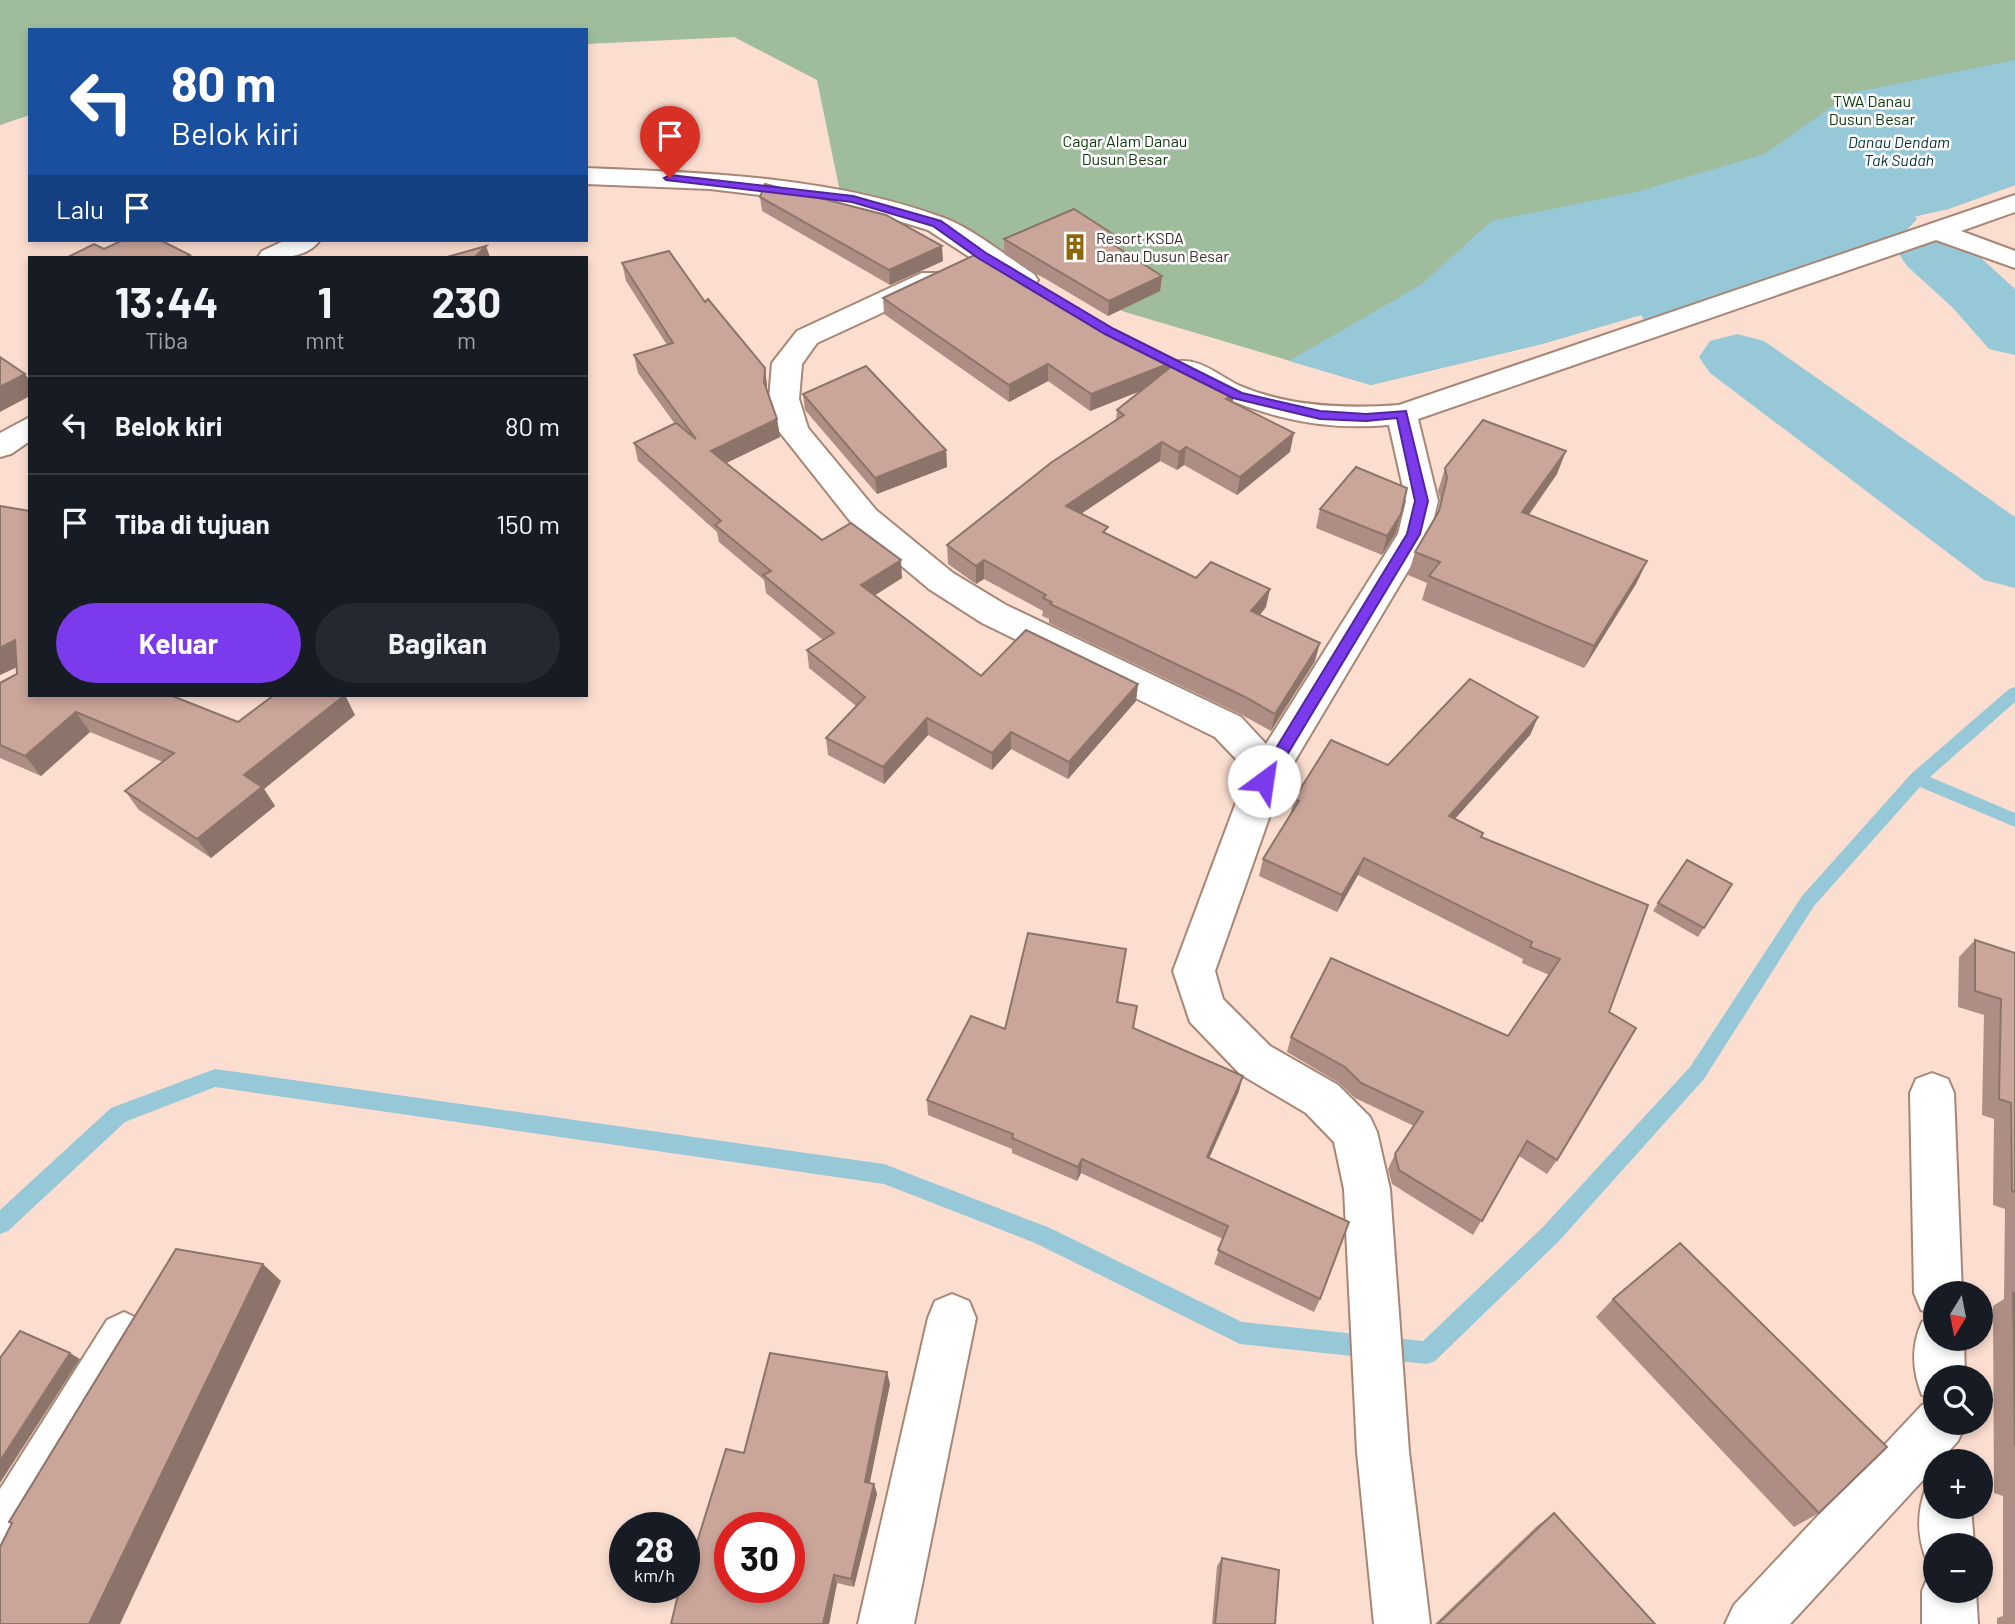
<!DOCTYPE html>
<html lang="id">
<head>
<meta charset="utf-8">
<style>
	body { margin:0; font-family:Barlow,sans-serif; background:#242831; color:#f1f3f6; height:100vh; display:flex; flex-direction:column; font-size:26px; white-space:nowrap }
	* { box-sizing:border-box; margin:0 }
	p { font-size:23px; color:#9ea1a6 }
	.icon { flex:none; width:38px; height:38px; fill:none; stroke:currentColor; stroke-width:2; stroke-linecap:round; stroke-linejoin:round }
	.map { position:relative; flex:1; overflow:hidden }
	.panel { position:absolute; left:28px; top:256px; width:560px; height:441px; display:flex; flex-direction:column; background:#171b24; border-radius:0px; box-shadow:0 4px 10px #0003 }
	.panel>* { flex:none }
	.banner { position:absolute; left:28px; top:28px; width:560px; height:214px; border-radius:0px; box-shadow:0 4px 10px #0003; background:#1a4fa0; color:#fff; overflow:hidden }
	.needle { width:46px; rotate:190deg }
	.tools { position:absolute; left:1923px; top:1281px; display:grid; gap:14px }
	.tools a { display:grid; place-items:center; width:70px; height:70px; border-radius:50%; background:#171b24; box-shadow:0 4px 10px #0003; font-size:35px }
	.speed { position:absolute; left:609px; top:1512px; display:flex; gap:14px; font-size:35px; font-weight:700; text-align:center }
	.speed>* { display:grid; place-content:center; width:91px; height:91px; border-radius:50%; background:#171b24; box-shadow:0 4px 10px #0003; line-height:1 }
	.speed small { font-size:18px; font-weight:400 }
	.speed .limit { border:10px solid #d22; background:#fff; color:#111 }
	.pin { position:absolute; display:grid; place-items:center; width:60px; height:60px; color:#fff; margin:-72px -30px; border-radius:50% 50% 50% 0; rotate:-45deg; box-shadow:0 0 7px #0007 }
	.pin .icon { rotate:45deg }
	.me { position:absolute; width:77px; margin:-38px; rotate:31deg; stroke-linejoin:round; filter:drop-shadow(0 0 5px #0008) }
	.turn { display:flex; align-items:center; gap:24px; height:147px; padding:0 28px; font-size:32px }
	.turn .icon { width:91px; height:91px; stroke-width:2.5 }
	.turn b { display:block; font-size:49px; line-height:60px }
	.then { display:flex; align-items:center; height:66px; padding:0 28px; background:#0003; gap:14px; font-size:26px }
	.eta { display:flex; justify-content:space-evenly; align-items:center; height:119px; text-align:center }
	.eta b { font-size:42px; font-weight:700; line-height:49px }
	.cta { display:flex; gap:14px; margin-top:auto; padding:14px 28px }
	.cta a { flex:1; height:80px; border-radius:42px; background:#7c3aed; color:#fff; font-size:28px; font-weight:700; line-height:80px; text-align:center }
	.cta a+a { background:#242831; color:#f1f3f6 }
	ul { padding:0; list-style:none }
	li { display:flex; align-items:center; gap:21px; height:98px; padding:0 28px; border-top:2px solid #363941 }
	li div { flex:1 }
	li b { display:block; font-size:26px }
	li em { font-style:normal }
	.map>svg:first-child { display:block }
	.green { fill:#9fbd9d }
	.water { fill:#97c8d8 }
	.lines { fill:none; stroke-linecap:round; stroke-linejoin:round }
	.stream { fill:#97c8d8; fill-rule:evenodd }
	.river { fill:#97c8d8; fill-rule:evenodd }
	.minor-casing { stroke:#a88676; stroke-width:4 }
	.minor { fill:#fff; fill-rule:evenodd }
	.wall { fill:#ae8e84 }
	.shaded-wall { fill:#8d746b }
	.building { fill:#caa599; stroke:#8d746b; stroke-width:2; fill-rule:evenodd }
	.route { fill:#7c3aed; stroke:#51269a; stroke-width:2 }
	.labels { text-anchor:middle; stroke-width:5; stroke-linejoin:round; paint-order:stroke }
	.far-park-label { font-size:16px; fill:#0b370a; stroke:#fff }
	.far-water-label { font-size:16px; font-style:italic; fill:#002f3a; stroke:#fff }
	.far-poi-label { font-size:16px; fill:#3c2e28; stroke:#fff; text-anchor:start }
</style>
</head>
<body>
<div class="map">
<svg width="2015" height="1624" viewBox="0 0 2015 1624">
	<rect width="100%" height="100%" fill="#fbded0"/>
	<path class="green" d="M 0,0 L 2015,0 L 2015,185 L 1948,209 L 1903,219 L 1883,219 L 1860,230 L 1862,238 L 1854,241 L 1841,239 L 1691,294 L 1671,306 L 1542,344 L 1371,385 L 1125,312 L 840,192 L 817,80 L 734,37 L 586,44 L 586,30 L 30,30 L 30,115 L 0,125 Z"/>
	<path class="water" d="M 2015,60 L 2015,185 L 1948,209 L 1903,219 L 1883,219 L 1860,230 L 1862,238 L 1854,241 L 1841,239 L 1691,294 L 1671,306 L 1542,344 L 1371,385 L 1289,361 L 1422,284 L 1491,221 L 1636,192 L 1765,154 L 1851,93 Z"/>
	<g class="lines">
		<path class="stream" d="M 2015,687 L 2015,702 L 1930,777 L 2015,813 L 2015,827 L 1920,787 L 1814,906 L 1704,1079 L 1559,1241 L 1435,1361 L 1427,1364 L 1240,1344 L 1035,1243 L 884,1184 L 215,1087 L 125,1122 L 8,1231 L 0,1234 L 0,1210 L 111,1108 L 215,1069 L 884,1164 L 1050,1228 L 1242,1322 L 1423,1341 L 1543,1227 L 1690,1067 L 1802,896 L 1911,774 L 2009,689 Z"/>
		<g class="river">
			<path d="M 1883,199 L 1907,205 L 1917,219 L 1886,253 L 1848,261 L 1697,321 L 1671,328 L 1645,321 L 1635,306 L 1645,291 L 1832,220 L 1859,205 Z"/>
			<path d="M 1932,230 L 1957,236 L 2015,289 L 2015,355 L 1989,349 L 1953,308 L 1907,266 L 1897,251 L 1907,236 Z"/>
			<path d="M 1737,334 L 1764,341 L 2015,517 L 2015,588 L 1984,580 L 1710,373 L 1699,357 L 1710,341 Z"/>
		</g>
		<defs>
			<g id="minor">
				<path d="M 586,168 C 706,173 830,176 944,218 C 972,228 1007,257 1034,274 L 1038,280 L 1034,286 L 1014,286 L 928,230 L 850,206 L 710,189 L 586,184 Z"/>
				<path d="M 2015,195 L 2015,212 L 1961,231 L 2015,251 L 2015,268 L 1936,240 L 1418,419 L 1438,501 L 1430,534 L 1281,784 L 1215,971 L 1223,999 L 1270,1046 L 1338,1085 L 1370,1117 L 1377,1132 L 1390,1189 L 1409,1452 L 1430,1624 L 1374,1624 L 1357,1452 L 1344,1189 L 1334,1142 L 1306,1113 L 1240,1074 L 1190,1022 L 1173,971 L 1244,781 L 1236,759 L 1215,737 L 982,623 L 929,589 L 854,526 L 778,430 L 769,399 L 772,363 L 797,331 L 922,273 L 942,273 L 946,279 L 942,285 L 817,343 L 802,364 L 799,399 L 808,428 L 876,510 L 953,573 L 1006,605 L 1241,717 L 1266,744 L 1398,534 L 1406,501 L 1389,425 C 1308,432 1245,411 1174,374 L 1169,368 L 1174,362 C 1197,356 1218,375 1238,385 C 1288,407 1345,409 1399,405 Z"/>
				<path d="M 286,240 L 320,240 C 307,259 279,258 258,257 L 262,251 Z"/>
				<path d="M 30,417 L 30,441 L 11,454 L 0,457 L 0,433 Z"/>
				<path d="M 1932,1073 L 1948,1079 L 1954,1093 L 1962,1293 L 1936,1293 L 1936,1339 L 1964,1339 L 1965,1377 L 1936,1377 L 1936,1423 L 1966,1423 L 1958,1441 L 1940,1461 L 1936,1461 L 1936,1466 L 1790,1624 L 1725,1624 L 1734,1605 L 1922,1405 L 1934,1400 L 1922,1395 C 1912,1370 1911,1346 1922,1322 L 1935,1316 L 1921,1310 L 1914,1293 L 1910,1093 L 1916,1079 Z"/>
				<path d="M 952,1294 L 969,1301 L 976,1318 L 914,1624 L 858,1624 L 928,1318 L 935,1301 Z"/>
				<path d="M 124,1312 L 141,1320 L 149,1337 L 141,1354 L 19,1557 L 0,1565 L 0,1489 L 107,1320 Z"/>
				<path d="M 1936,1485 L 1936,1507 L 1971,1507 L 1974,1545 L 1936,1545 L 1936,1567 L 1928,1564 C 1917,1538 1916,1514 1926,1488 Z"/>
				<path d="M 1936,1569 L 1936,1591 L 1976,1591 L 1978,1624 L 1922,1624 L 1922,1591 L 1930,1572 Z"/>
			</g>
		</defs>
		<use href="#minor" class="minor-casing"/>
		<use href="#minor" class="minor"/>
	</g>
	<g class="wall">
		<path d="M 760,197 L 943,261 L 890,285 L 762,211 Z"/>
		<path d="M 1004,239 L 1162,276 L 1160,291 L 1108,316 L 1004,254 Z"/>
		<path d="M 622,263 L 705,302 L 767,385 L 767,391 L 777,419 L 780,437 L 726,463 L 822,540 L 902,578 L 874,595 L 981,676 L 1138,684 L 1136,701 L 1068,779 L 1011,749 L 992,770 L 928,735 L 884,784 L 828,755 L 826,738 L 856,706 L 809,668 L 807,650 L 823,640 L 766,593 L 764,580 L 719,542 L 717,532 L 638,461 L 634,443 L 675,424 L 638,373 L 634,355 L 667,345 L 626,281 Z"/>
		<path d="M 883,298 L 1073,308 L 1173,362 L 1173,366 L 1233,402 L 1290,452 L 1237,495 L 1184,465 L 1177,470 L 1160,461 L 1081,513 L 1108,534 L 1196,578 L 1266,607 L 1260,615 L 1315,661 L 1271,731 L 1242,715 L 1049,623 L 1049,619 L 1042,616 L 1043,611 L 984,579 L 976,584 L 948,564 L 947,545 L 1116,420 L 1117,410 L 1142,390 L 1090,411 L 1048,381 L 1009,402 L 884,314 Z"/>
		<path d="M 803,394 L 946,450 L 947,467 L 877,494 L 805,410 Z"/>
		<path d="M 1445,468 L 1557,474 L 1529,515 L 1647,561 L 1636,584 L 1584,668 L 1422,600 L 1427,583 L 1408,575 L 1415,552 L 1437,515 L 1441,502 L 1438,491 Z"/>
		<path d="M 0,506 L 30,695 L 238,722 L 355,715 L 264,789 L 275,806 L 211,858 L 139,810 L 125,791 L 163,762 L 90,732 L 41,776 L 0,758 L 0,683 L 17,674 L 17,667 L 0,675 Z"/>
		<path d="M 1320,509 L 1396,533 L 1382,555 L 1316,528 Z"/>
		<path d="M 1538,717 L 1530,735 L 1455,819 L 1483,833 L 1481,838 L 1609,1012 L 1557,1160 L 1547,1174 L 1519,1156 L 1473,1235 L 1392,1184 L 1388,1169 L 1395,1154 L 1414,1126 L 1355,1098 L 1339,1083 L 1287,1052 L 1291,1037 L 1508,1036 L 1549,975 L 1522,963 L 1523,959 L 1358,875 L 1337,912 L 1259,876 L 1263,859 L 1290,816 L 1294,799 L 1388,765 Z"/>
		<path d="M 1732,884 L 1698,937 L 1653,911 L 1658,903 Z"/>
		<path d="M 1975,940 L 2015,953 L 2015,1624 L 1997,1624 L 1997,1618 L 2003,1616 L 2003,1496 L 1994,1493 L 1993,1306 L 2004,1299 L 2005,1209 L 1993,1205 L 1994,1119 L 1982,1115 L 1984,1015 L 1958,1007 L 1959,957 Z"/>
		<path d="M 1126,949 L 1118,1002 L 1133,1029 L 1239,1091 L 1209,1158 L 1320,1299 L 1314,1312 L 1214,1264 L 1223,1239 L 1081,1173 L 1077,1181 L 1012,1153 L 1012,1149 L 928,1115 L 927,1100 L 1005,1029 Z"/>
		<path d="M 1613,1299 L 1819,1513 L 1794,1527 L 1596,1317 Z"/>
		<path d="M 890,1384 L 869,1483 L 874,1484 L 877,1494 L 854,1587 L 837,1583 L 829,1624 L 671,1624 L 682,1591 L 744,1453 Z"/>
		<path d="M 1554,1513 L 1655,1624 L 1435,1624 L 1537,1526 Z"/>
		<path d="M 1222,1558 L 1275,1624 L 1212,1624 L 1217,1566 Z"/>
	</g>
	<g class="shaded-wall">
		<path d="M 1119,238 L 1118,253 L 1109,242 Z"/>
		<path d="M 486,246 L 490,257 L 475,257 Z"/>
		<path d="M 942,246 L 943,261 L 890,285 L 889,270 Z"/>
		<path d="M 1162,276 L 1160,291 L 1108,316 L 1109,301 Z"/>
		<path d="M 1173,362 L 1171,379 L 1090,411 L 1091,394 Z"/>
		<path d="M 1048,364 L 1048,381 L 1009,402 L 1009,385 Z"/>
		<path d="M 765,368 L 767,385 L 766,400 L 764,382 Z"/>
		<path d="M 25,374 L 30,381 L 30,396 L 0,412 L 0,387 Z"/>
		<path d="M 1234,394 L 1231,412 L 1226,399 Z"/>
		<path d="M 777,419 L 780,437 L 714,469 L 711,451 Z"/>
		<path d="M 1294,433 L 1290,452 L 1237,495 L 1240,477 Z"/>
		<path d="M 1162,442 L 1160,461 L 1066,524 L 1066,506 Z"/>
		<path d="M 1186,447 L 1184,465 L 1177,470 L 1179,452 Z"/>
		<path d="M 946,450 L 947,467 L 877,494 L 875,478 Z"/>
		<path d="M 1566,451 L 1557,474 L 1514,535 L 1522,512 Z"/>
		<path d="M 1401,514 L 1396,533 L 1382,555 L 1387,536 Z"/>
		<path d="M 901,560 L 902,578 L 863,603 L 861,585 Z"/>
		<path d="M 984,560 L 984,579 L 976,584 L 976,566 Z"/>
		<path d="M 1647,561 L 1636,584 L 1584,668 L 1594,646 Z"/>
		<path d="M 1270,589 L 1266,607 L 1248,629 L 1251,611 Z"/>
		<path d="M 15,640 L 30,661 L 0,675 L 0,648 Z"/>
		<path d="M 1320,643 L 1315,661 L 1271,731 L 1275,714 Z"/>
		<path d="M 1138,684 L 1136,701 L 1068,779 L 1069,762 Z"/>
		<path d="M 345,695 L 355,715 L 264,789 L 275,806 L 211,858 L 197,839 L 244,775 Z"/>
		<path d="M 76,712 L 90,732 L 41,776 L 25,756 Z"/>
		<path d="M 1538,717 L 1530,735 L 1442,833 L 1449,816 Z"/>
		<path d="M 927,718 L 928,735 L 884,784 L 883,767 Z"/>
		<path d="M 1011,732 L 1011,749 L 992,770 L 992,753 Z"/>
		<path d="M 1364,858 L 1358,875 L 1337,912 L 1342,895 Z"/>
		<path d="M 1243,1076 L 1239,1091 L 1203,1172 L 1207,1157 Z"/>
		<path d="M 1082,1159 L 1081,1173 L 1077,1181 L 1078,1167 Z"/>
		<path d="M 263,1264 L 281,1281 L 120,1624 L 89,1624 Z"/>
		<path d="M 70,1353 L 80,1359 L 0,1483 L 0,1461 Z"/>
		<path d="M 887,1372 L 890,1384 L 868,1492 L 865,1482 Z"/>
		<path d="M 874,1484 L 877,1494 L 854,1587 L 851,1579 Z"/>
		<path d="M 834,1575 L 837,1583 L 829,1624 L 823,1624 Z"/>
	</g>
	<g class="building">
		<path d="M 765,184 L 886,215 L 942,246 L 889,270 L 760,197 Z"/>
		<path d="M 1074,209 L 1119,238 L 1109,242 L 1162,276 L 1109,301 L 1004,239 Z"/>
		<path d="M 123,240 L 160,240 L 190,255 L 186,257 L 68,257 L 94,244 L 104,249 Z"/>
		<path d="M 486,246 L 475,257 L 447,257 Z"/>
		<path d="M 669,251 L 705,302 L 708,299 L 765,368 L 764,382 L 777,419 L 711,451 L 822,540 L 851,523 L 901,560 L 861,585 L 981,676 L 1026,630 L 1138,684 L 1069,762 L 1011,732 L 992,753 L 927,718 L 883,767 L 826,738 L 865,697 L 807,650 L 834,633 L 763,575 L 771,571 L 715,525 L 721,521 L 634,443 L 676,423 L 696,439 L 634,355 L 673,343 L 622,263 Z"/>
		<path d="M 981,252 L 1073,308 L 1173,362 L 1091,394 L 1048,364 L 1009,385 L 883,298 Z"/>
		<path d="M 0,357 L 25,374 L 0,387 Z"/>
		<path d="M 1177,362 L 1197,371 L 1234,394 L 1226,399 L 1294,433 L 1240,477 L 1186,447 L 1179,452 L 1162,442 L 1066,506 L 1108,527 L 1103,532 L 1196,578 L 1211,562 L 1270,589 L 1251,611 L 1320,643 L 1275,714 L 1245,697 L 1050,604 L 1052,602 L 1043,598 L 1046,595 L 984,560 L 976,566 L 947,545 L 1052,462 L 1124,415 L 1117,410 Z"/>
		<path d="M 866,366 L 946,450 L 875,478 L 803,394 Z"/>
		<path d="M 1483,420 L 1566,451 L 1522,512 L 1647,561 L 1594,646 L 1429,576 L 1440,562 L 1415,552 L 1439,511 L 1447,478 L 1445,468 Z"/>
		<path d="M 1356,467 L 1407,488 L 1401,514 L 1387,536 L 1320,509 Z"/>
		<path d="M 0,506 L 30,511 L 30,695 L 170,695 L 238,722 L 274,695 L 345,695 L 244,775 L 262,787 L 197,839 L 125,791 L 174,753 L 76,712 L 25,756 L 0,745 L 0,683 L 17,674 L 15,640 L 0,648 Z"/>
		<path d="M 1470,679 L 1538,717 L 1449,816 L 1483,833 L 1481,837 L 1648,905 L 1609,1012 L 1636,1028 L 1557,1160 L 1527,1141 L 1482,1221 L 1399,1170 L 1395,1154 L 1423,1112 L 1361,1083 L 1345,1067 L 1291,1037 L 1331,958 L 1508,1036 L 1560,959 L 1530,947 L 1532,942 L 1364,858 L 1342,895 L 1263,859 L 1299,801 L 1294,799 L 1331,740 L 1388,765 Z"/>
		<path d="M 1687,860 L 1732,884 L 1704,928 L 1658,903 Z"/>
		<path d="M 1028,933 L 1126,949 L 1117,1002 L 1137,1006 L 1133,1028 L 1243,1076 L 1207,1157 L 1349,1222 L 1320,1299 L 1218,1250 L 1228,1226 L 1082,1159 L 1078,1167 L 1012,1138 L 1013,1134 L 927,1100 L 971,1016 L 1005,1029 Z"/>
		<path d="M 1975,940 L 2015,953 L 2015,1192 L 2012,1191 L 2011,1103 L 1999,1099 L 2001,999 L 1975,991 Z"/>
		<path d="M 1680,1243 L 1887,1447 L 1819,1513 L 1613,1299 Z"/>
		<path d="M 176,1249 L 263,1264 L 89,1624 L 0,1624 L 0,1547 L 12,1523 L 9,1522 Z"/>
		<path d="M 2013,1293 L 2015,1294 L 2015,1446 Z"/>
		<path d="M 20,1331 L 70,1353 L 0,1461 L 0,1358 Z"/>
		<path d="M 770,1353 L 887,1372 L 865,1482 L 874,1484 L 851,1579 L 834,1575 L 823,1624 L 671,1624 L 679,1591 L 682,1591 L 683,1587 L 684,1587 L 684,1584 L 726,1449 L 744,1453 ZM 730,1528 L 789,1528 L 789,1587 L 730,1587 Z"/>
		<path d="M 1554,1513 L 1655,1624 L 1438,1624 Z"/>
		<path d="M 1222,1558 L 1279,1570 L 1275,1624 L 1215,1624 Z"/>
	</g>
	<path class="route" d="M 670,175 L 853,196 L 941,221 L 986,253 L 1114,329 L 1242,393 L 1320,411 L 1366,414 L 1406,411 L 1428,501 L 1420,534 L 1269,785 L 1264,787 L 1256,781 L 1407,534 L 1415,501 L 1397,418 L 1366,421 L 1320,419 L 1233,398 L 1105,334 L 978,258 L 933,226 L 852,202 L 666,180 L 664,178 Z"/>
	<defs>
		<symbol id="building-bare" viewBox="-9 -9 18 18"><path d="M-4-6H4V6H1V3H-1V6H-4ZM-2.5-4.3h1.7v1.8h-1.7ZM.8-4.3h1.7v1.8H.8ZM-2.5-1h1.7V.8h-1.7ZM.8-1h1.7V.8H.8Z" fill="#8d6709" stroke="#fff" stroke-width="2.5" paint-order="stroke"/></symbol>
	</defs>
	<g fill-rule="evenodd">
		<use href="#building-bare" x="1056" y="228" width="38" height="38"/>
	</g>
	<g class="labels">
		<g class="far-park-label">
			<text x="1872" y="107">TWA Danau<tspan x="1872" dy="18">Dusun Besar</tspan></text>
			<text x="1125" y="147">Cagar Alam Danau<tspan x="1125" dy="18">Dusun Besar</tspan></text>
		</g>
		<g class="far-water-label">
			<text x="1899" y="148">Danau Dendam<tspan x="1899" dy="18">Tak Sudah</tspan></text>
		</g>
		<g class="far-poi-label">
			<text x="1096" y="244">Resort KSDA<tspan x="1096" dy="18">Danau Dusun Besar</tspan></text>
		</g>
	</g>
</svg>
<div class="tools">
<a><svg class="needle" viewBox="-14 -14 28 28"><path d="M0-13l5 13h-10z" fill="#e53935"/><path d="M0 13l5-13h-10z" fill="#9ea1a6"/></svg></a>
<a><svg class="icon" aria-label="search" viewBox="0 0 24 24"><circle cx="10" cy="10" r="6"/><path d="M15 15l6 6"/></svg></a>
<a>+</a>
<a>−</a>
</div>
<div class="speed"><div>28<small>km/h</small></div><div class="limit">30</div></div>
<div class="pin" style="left:670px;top:178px;background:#d93025"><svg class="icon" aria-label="arrive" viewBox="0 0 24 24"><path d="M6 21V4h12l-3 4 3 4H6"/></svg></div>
<svg class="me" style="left:1264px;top:781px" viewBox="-20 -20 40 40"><circle r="19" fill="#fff"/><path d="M0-13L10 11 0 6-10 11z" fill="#7c3aed"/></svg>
<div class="banner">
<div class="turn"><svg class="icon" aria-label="left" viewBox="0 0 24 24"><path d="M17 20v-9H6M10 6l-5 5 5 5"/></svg><div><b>80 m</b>Belok kiri</div></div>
<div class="then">Lalu<svg class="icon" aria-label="arrive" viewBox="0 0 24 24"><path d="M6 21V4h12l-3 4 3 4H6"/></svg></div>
</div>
<section class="panel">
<div class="eta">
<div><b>13:44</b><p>Tiba</p></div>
<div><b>1</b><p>mnt</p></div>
<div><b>230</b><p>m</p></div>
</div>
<ul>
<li><svg class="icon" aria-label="left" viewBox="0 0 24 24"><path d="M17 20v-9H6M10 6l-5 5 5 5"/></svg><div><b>Belok kiri</b></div><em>80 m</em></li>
<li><svg class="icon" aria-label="arrive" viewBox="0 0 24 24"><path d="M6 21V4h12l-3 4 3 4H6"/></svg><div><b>Tiba di tujuan</b></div><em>150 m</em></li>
</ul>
<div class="cta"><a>Keluar</a><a>Bagikan</a></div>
</section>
</div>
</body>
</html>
